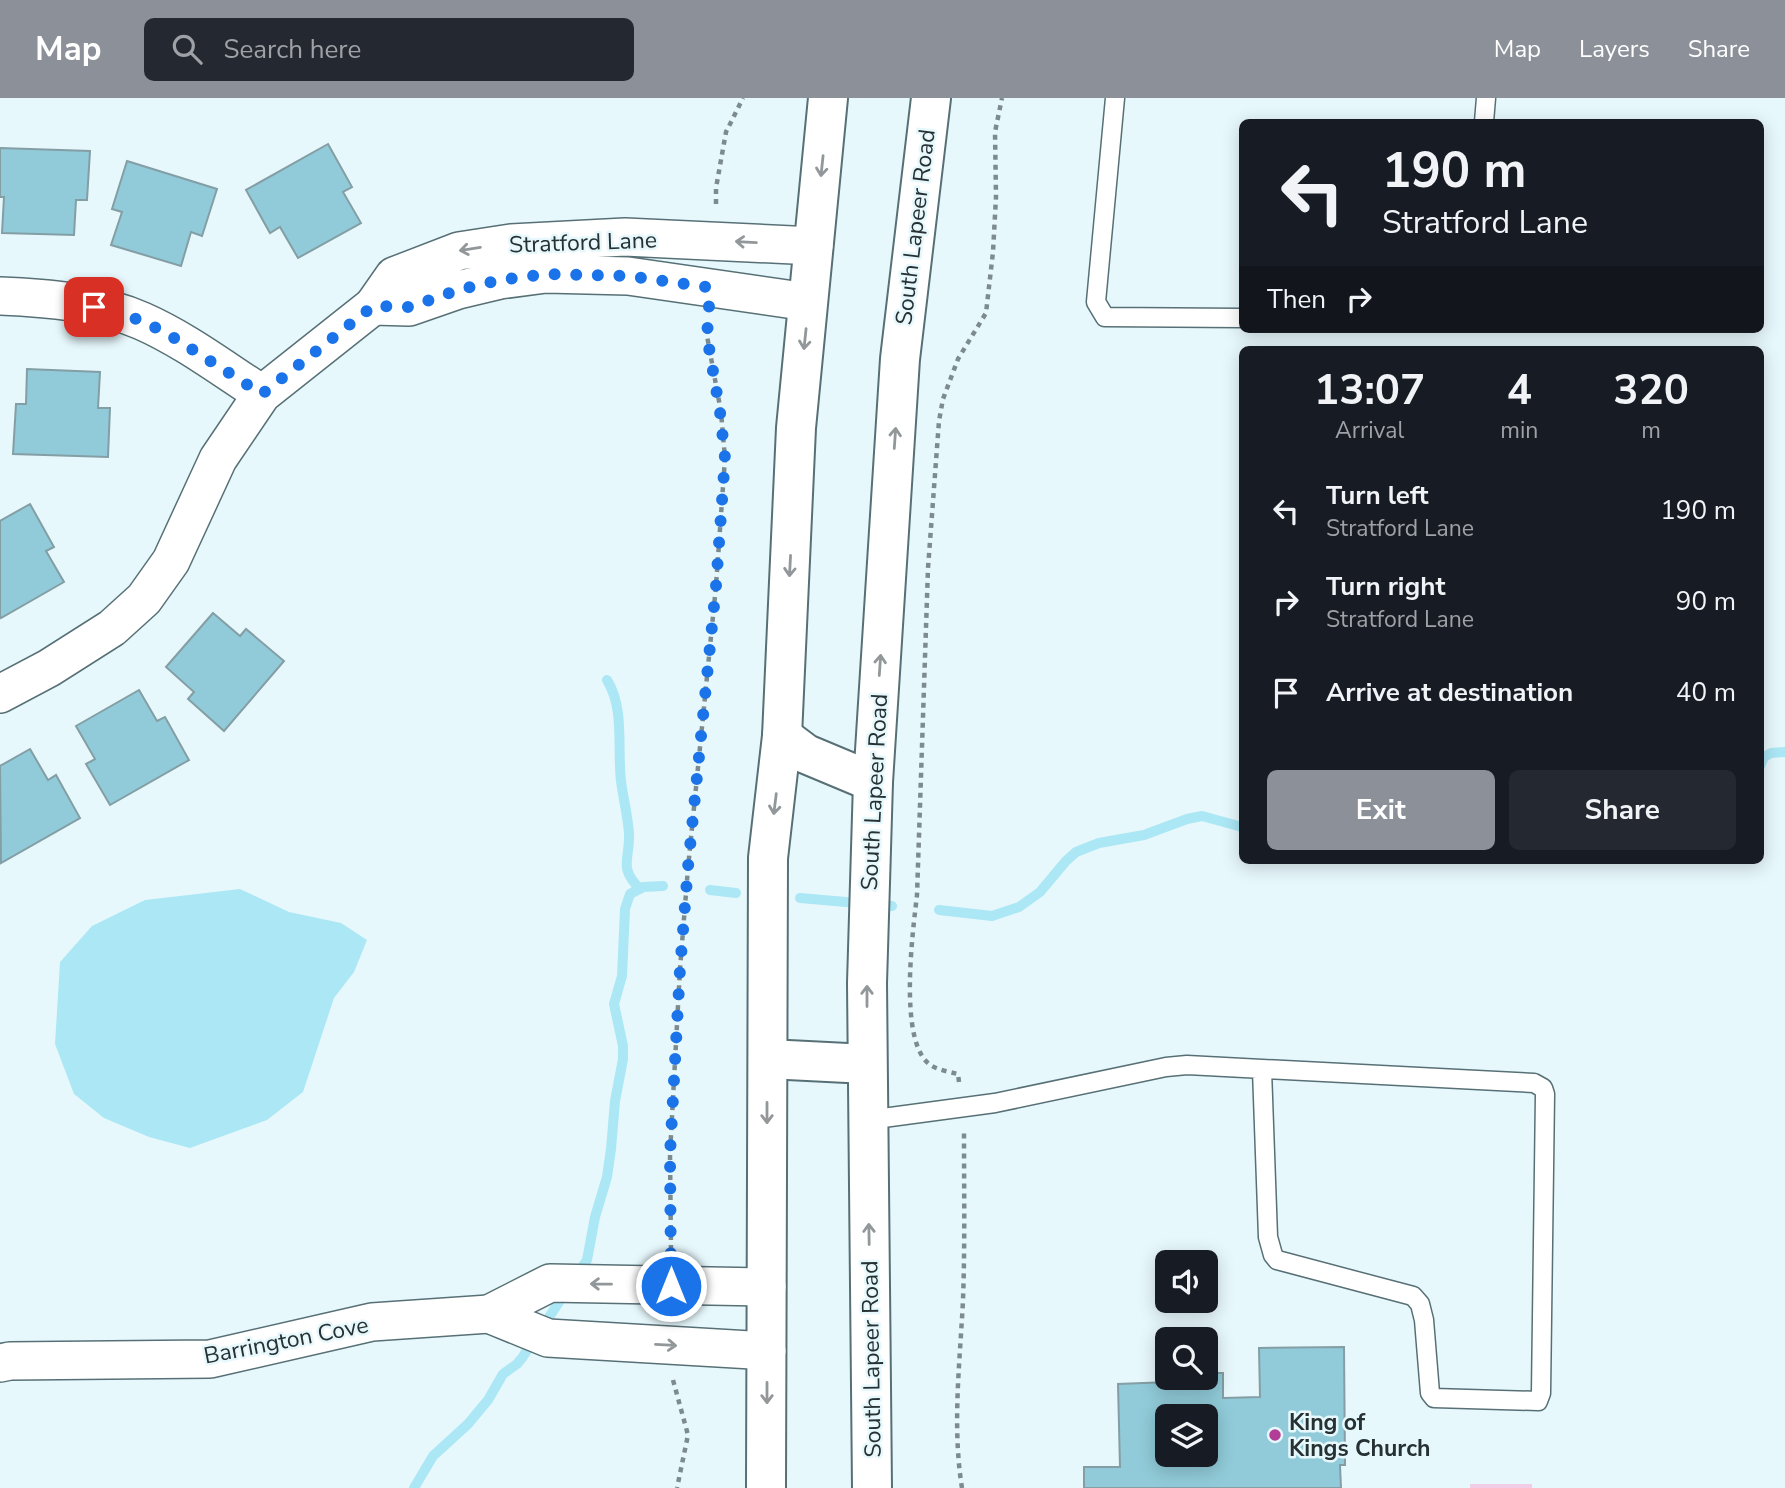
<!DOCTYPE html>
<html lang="en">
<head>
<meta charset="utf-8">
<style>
	body { margin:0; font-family:"Nunito Sans",sans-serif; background:#242831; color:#f1f3f6; height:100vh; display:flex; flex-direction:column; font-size:26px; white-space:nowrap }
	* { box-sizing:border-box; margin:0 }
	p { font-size:23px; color:#9ea1a6 }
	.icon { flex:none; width:38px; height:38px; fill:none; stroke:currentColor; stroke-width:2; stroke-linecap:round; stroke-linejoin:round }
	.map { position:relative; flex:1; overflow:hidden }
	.side { position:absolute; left:1239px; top:248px; width:525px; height:518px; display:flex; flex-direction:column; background:#171b24; border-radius:10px; box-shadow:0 4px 18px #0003 }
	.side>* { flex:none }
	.hud { position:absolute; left:1239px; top:21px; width:525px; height:214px; border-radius:10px; box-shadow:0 4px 18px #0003; background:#171b24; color:#f1f3f6; overflow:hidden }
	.controls { position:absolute; left:1155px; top:1152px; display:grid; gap:14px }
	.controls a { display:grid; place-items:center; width:63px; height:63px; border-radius:10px; background:#171b24; box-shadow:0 4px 18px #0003; font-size:35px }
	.pin { position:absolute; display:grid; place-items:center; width:60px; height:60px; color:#fff; margin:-30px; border-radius:14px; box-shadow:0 4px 10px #0006 }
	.me { position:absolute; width:77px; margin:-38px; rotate:0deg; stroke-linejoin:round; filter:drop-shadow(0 0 5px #0008) }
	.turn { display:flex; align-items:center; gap:24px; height:147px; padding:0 28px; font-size:32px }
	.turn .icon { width:91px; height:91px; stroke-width:2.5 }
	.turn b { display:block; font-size:49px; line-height:60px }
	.then { display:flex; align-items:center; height:66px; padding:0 28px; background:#0003; gap:14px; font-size:26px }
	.eta { display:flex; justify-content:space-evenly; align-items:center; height:119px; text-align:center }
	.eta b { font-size:42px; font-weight:700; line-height:49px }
	.action { display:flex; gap:14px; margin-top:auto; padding:14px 28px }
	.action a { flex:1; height:80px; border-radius:10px; background:#8c9099; color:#fff; font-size:28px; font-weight:700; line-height:80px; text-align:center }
	.action a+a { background:#242831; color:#f1f3f6 }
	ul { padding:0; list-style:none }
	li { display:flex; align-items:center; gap:21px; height:91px; padding:0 28px }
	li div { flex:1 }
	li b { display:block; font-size:26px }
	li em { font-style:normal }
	header { display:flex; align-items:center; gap:42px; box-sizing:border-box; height:98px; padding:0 35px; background:#8c9099; color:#fff }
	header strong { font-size:33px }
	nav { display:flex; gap:38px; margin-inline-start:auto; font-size:24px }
	.search { width:490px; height:63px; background:#242831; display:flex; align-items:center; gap:18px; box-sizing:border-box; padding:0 24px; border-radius:10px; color:#9ea1a6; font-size:26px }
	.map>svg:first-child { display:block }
	.green { fill:#f1cee5 }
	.water { fill:#ace7f5 }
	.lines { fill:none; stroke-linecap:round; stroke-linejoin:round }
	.stream { stroke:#ace7f5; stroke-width:10 }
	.building { fill:#91cbd9; stroke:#839ea4; stroke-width:2; fill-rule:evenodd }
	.service-casing { stroke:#577076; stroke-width:21 }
	.minor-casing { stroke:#577076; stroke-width:40 }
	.primary-casing { stroke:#577076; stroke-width:42 }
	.path { stroke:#7d8b8e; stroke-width:4.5; stroke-dasharray:5 5; stroke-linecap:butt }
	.service { stroke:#fff; stroke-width:18 }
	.minor { stroke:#fff; stroke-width:37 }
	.primary { stroke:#fff; stroke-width:38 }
	.oneway { stroke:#92989a }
	.route { stroke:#1a73e8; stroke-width:12; stroke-dasharray:0 21.6 }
	.poi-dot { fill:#b13d96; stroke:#e7f8fc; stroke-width:2.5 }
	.labels { text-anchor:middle; stroke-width:5; stroke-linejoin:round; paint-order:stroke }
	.street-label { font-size:23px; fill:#263134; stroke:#e7f8fc }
	.poi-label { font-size:23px; font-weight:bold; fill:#263134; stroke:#e7f8fc; text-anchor:start }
</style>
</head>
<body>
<header>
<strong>Map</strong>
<div class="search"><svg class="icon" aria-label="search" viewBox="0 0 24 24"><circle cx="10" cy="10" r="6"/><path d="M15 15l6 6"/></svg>Search here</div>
<nav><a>Map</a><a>Layers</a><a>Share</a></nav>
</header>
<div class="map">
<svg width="1785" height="1390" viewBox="0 0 1785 1390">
	<rect width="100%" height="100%" fill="#e7f8fc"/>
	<rect class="green" x="1470" y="1386" width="62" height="4"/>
	<path class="water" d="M 240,791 L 289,814 L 341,825 L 367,842 L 354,874 L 334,900 L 303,994 L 267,1022 L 190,1050 L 149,1039 L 104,1020 L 74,996 L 55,946 L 60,864 L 92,828 L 145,802 Z"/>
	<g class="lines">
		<g class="stream">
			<path d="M 607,582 C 625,611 617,650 621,683 C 623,700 628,718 629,736 C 630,762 618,769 640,791"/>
			<path d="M 1760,668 L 1764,659 L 1771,655 L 1785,654"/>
			<path d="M 710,792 L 736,795"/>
			<path d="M 800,800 L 892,808"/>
			<path d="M 939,812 L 992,818 L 1019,809 L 1040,794 L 1066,763 L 1076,754 L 1099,745 L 1144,737 L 1187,721 L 1202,718 L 1242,729"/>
			<path d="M 576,1178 L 587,1162 L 595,1119 L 607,1079 L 611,1051 L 615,1003 L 623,961 L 623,948 L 614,906 L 622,878 L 625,811 L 630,796 L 643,789 L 663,788"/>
			<path d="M 414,1390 L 433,1358 L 468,1326 L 488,1302 L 503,1276 L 517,1266 L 522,1260 L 567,1192"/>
		</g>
	</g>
	<g class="building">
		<path d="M 328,46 L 352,89 L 343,94 L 361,125 L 298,160 L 280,129 L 270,135 L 246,92 Z"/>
		<path d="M 0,50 L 90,53 L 87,102 L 76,102 L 74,137 L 2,135 L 4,99 L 0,99 Z"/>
		<path d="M 127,63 L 217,91 L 202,138 L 191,134 L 181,168 L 111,147 L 122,114 L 112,111 Z"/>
		<path d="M 27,271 L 100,274 L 98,310 L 110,310 L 108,359 L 13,356 L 16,306 L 26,306 Z"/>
		<path d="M 30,406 L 54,449 L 46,453 L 64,484 L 1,520 L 0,517 L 0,423 Z"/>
		<path d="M 213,515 L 240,538 L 246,531 L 284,563 L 224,633 L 188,601 L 194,594 L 166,569 Z"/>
		<path d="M 139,592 L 157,623 L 165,619 L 189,662 L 110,707 L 86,666 L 95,661 L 76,628 Z"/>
		<path d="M 30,651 L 48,682 L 56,677 L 80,720 L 1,765 L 0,668 Z"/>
		<path d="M 1344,1249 L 1345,1367 L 1340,1367 L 1341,1390 L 1084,1390 L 1084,1369 L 1120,1369 L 1118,1286 L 1169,1284 L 1169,1279 L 1206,1279 L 1206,1275 L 1223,1275 L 1223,1300 L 1260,1299 L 1259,1250 ZM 1167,1318 L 1206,1318 L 1206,1356 L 1167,1356 Z"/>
	</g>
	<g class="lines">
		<defs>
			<g id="service">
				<path d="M 1115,0 L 1096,204 L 1105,219 L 1242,220"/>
				<path d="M 1484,24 L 1486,0"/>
				<path d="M 868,1022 L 995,1005 L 1166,969 L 1187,967 L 1534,985 L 1543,990 L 1545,996 L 1541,1295 L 1538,1303 L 1434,1300 L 1430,1295 L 1424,1222 L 1420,1206 L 1413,1198 L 1277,1162 L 1273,1157 L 1268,1139 L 1262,972"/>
			</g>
			<g id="minor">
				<path d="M 0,198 C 47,200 99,204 142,223 C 185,242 223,271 262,296"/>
				<path d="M 808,204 L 628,178 L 546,176 L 500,182 L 458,192 L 409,209 L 373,208 L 394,178 L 459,153 L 511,145 L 625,139 L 814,148"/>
				<path d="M 0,596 L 49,570 L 112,530 L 144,501 L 171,463 L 218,361 L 262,296 L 373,208"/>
				<path d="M 767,1253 L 548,1240 L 489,1216 L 550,1185 L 767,1189"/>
				<path d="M 0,1265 L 10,1263 L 210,1261 L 372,1224 L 489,1216"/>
			</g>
			<g id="primary">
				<path d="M 782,638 L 806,656 L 873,684"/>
				<path d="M 768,961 L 867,966"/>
				<path d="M 766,1390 L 768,760 L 782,638 L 796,330 L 828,0"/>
				<path d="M 872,1390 L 867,885 L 873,684 L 900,261 L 931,0"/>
			</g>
		</defs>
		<use href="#service" class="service-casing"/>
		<use href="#minor" class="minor-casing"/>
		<use href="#primary" class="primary-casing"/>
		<g class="path">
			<path d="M 716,106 L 716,90 L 726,34 L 743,0"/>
			<path d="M 959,984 L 958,976 C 950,974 939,972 932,968 C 897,948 913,833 917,797 L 928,470 L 939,323 L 943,301 L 958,261 L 986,215 L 993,154 L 996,99 L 995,34 L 1002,0"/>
			<path d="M 671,1152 L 670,1056 L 680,871 L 688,770 L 716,488 L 725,360 L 721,314 L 707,238 L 708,226"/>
			<path d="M 673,1282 L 688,1337 L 677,1390"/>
			<path d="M 962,1390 C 952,1328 960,1264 963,1202 C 965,1146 964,1090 964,1034"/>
		</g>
		<use href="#service" class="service"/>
		<use href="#minor" class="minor"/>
		<use href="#primary" class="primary"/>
	</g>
	<defs><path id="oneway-shaft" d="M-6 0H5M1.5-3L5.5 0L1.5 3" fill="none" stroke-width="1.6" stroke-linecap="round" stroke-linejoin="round" transform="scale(1.75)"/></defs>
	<g class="oneway">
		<use href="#oneway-shaft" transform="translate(822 68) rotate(96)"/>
		<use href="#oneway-shaft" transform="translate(746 144) rotate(-177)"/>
		<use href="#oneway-shaft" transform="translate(470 151) rotate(171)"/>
		<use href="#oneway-shaft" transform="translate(805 241) rotate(96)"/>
		<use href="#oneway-shaft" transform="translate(895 340) rotate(-86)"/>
		<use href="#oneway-shaft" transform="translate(790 468) rotate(93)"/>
		<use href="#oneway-shaft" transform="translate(880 567) rotate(-86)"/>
		<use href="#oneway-shaft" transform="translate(775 706) rotate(97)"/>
		<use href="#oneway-shaft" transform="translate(867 898) rotate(-90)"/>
		<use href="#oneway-shaft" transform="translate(767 1015) rotate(90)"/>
		<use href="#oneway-shaft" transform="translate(869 1136) rotate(-91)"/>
		<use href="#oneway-shaft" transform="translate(601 1186) rotate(-179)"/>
		<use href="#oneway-shaft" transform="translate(666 1247) rotate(3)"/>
		<use href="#oneway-shaft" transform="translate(767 1295) rotate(90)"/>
	</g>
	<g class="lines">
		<path class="route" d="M 94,209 L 140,222 L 168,236 L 262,296 L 373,208 L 410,209 L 458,192 L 500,182 L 546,176 L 628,178 L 707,189 L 709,209 L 707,238 L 720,314 L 725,360 L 716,488 L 688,769 L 680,871 L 670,1056 L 671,1188"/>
	</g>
	<circle class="poi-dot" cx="1275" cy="1337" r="7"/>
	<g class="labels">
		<g class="street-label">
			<text transform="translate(915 129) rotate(-83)" y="8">South Lapeer Road</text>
			<text transform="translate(583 144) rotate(-2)" y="8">Stratford Lane</text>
			<text transform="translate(874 694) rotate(-87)" y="8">South Lapeer Road</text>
			<text transform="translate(286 1242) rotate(-11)" y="8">Barrington Cove</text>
			<text transform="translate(871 1261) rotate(-91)" y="8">South Lapeer Road</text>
		</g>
		<g class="poi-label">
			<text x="1289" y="1332">King of<tspan x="1289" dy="26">Kings Church</tspan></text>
		</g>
	</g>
</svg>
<div class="controls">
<a><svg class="icon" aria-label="sound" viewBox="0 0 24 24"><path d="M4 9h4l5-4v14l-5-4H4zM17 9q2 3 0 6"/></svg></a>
<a><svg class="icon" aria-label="search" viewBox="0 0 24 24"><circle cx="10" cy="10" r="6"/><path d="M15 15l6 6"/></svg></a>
<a><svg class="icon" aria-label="layers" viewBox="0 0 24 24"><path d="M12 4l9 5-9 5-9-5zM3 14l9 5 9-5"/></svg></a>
</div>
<div class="pin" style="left:94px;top:209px;background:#d93025"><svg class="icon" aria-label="arrive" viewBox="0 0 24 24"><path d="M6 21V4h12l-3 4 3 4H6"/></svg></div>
<svg class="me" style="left:671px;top:1188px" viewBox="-20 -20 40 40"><circle r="17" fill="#1a73e8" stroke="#fff" stroke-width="3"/><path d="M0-11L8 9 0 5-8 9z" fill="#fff"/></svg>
<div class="hud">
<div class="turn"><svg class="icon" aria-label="left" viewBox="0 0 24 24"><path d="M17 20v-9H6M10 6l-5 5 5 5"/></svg><div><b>190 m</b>Stratford Lane</div></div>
<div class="then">Then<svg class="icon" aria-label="right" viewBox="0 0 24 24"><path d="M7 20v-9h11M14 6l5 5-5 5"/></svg></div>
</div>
<section class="side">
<div class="eta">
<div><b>13:07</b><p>Arrival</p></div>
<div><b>4</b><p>min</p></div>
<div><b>320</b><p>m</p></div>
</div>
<ul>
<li><svg class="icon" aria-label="left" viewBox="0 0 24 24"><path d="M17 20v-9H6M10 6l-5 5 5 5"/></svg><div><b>Turn left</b><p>Stratford Lane</p></div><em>190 m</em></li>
<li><svg class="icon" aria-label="right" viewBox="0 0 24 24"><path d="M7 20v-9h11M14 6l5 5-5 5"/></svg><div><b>Turn right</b><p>Stratford Lane</p></div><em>90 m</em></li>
<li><svg class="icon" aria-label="arrive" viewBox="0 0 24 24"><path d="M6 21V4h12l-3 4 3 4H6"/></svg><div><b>Arrive at destination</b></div><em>40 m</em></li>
</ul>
<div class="action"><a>Exit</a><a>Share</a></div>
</section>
</div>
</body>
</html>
